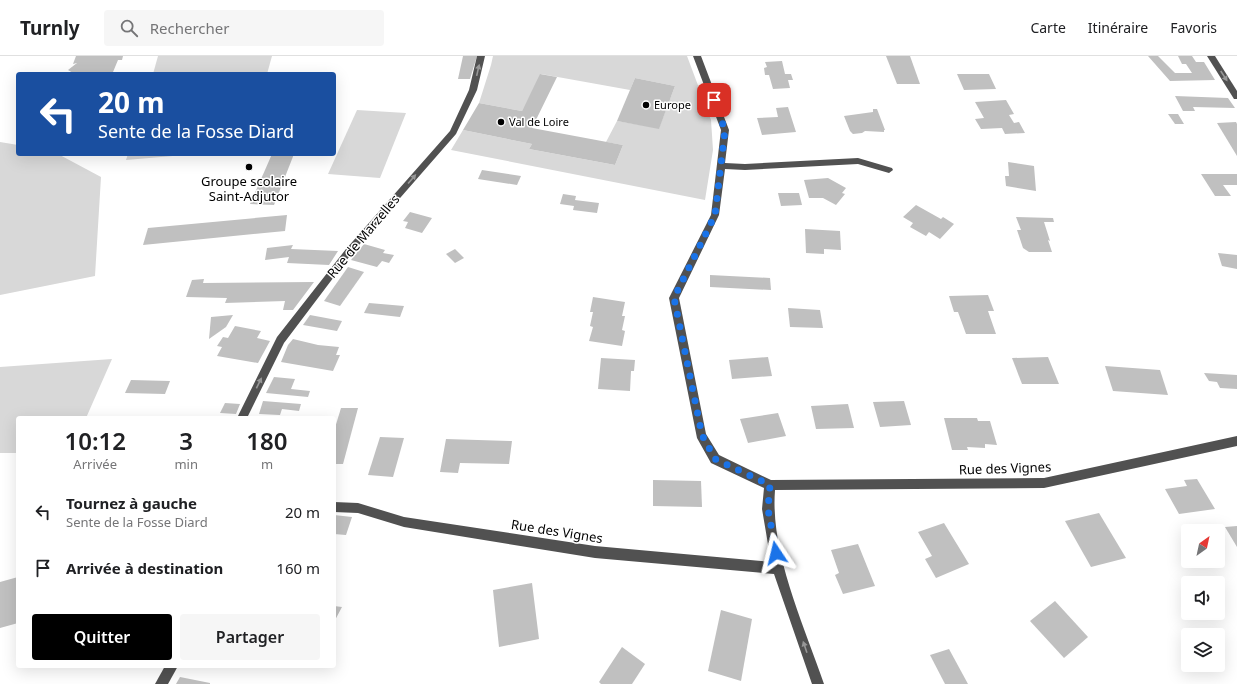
<!DOCTYPE html>
<html lang="fr">
<head>
<meta charset="utf-8">
<style>
	body { margin:0; font-family:"Noto Sans",sans-serif; background:#f6f6f6; color:#202124; height:100vh; display:flex; flex-direction:column; font-size:15px; white-space:nowrap }
	* { box-sizing:border-box; margin:0 }
	p { font-size:13px; color:#757577 }
	.icon { flex:none; width:22px; height:22px; fill:none; stroke:currentColor; stroke-width:2; stroke-linecap:round; stroke-linejoin:round }
	.map { position:relative; flex:1; overflow:hidden }
	.drawer { position:absolute; left:16px; top:360px; width:320px; height:252px; display:flex; flex-direction:column; background:#fff; border-radius:4px; box-shadow:0 4px 16px #0002 }
	.drawer>* { flex:none }
	.banner { position:absolute; left:16px; top:16px; width:320px; height:84px; border-radius:4px; box-shadow:0 4px 16px #0002; background:#1a4fa0; color:#fff; overflow:hidden }
	.needle { width:26px; rotate:33deg }
	.fabs { position:absolute; left:1181px; top:468px; display:grid; gap:8px }
	.fabs a { display:grid; place-items:center; width:44px; height:44px; border-radius:4px; background:#fff; box-shadow:0 4px 16px #0002; font-size:20px }
	.pin { position:absolute; display:grid; place-items:center; width:34px; height:34px; color:#fff; margin:-17px; border-radius:8px; box-shadow:0 2px 6px #0006 }
	.me { position:absolute; width:44px; margin:-22px; rotate:350deg; stroke-linejoin:round; filter:drop-shadow(0 0 3px #0008) }
	.turn { display:flex; align-items:center; gap:14px; height:84px; padding:0 16px; font-size:18px }
	.turn .icon { width:52px; height:52px; stroke-width:2.5 }
	.turn b { display:block; font-size:28px; line-height:34px }
	.eta { display:flex; justify-content:space-evenly; align-items:center; height:68px; text-align:center }
	.eta b { font-size:24px; font-weight:600; line-height:28px }
	.button { display:flex; gap:8px; margin-top:auto; padding:8px 16px }
	.button a { flex:1; height:46px; border-radius:4px; background:#000; color:#fff; font-size:16px; font-weight:600; line-height:46px; text-align:center }
	.button a+a { background:#f6f6f6; color:#202124 }
	ul { padding:0; list-style:none }
	li { display:flex; align-items:center; gap:12px; height:56px; padding:0 16px }
	li div { flex:1 }
	li b { display:block; font-size:15px }
	li em { font-style:normal }
	header { display:flex; align-items:center; gap:24px; box-sizing:border-box; height:56px; padding:0 20px; background:#fff; border-bottom:1px solid #e0e0e0 }
	header strong { font-size:19px }
	nav { display:flex; gap:22px; margin-inline-start:auto; font-size:14px }
	.search { width:280px; height:36px; background:#f6f6f6; display:flex; align-items:center; gap:10px; box-sizing:border-box; padding:0 14px; border-radius:4px; color:#757577; font-size:15px }
	.map>svg:first-child { display:block }
	.green { fill:#d8d8d8 }
	.building { fill:#c0c0c0 }
	.lines { fill:none; stroke-linecap:round; stroke-linejoin:round }
	.minor { fill:#515151; fill-rule:evenodd }
	.oneway { fill:#979797 }
	.route { stroke:#1a73e8; stroke-width:7; stroke-dasharray:0 12.6 }
	.poi-dot { fill:#000; stroke:#fff; stroke-width:1.5 }
	.labels { text-anchor:middle; stroke-width:3; stroke-linejoin:round; paint-order:stroke }
	.far-poi-label { font-size:11px; fill:#000; stroke:#fff; text-anchor:start }
	.poi-label { font-size:13px; fill:#000; stroke:#fff }
	.street-label { font-size:13px; fill:#000; stroke:#fff }
</style>
</head>
<body>
<header>
<strong>Turnly</strong>
<div class="search"><svg class="icon" aria-label="search" viewBox="0 0 24 24"><circle cx="10" cy="10" r="6"/><path d="M15 15l6 6"/></svg>Rechercher</div>
<nav><a>Carte</a><a>Itinéraire</a><a>Favoris</a></nav>
</header>
<div class="map">
<svg width="1237" height="628" viewBox="0 0 1237 628">
	<rect width="100%" height="100%" fill="#fff"/>
	<g class="green">
		<path d="M 158,0 L 272,0 L 267,18 L 153,18 Z"/>
		<path d="M 493,0 L 687,0 L 711,64 L 713,94 L 705,144 L 451,94 L 463,74 L 532,88 L 529,93 L 615,109 L 623,89 L 606,86 L 617,65 L 659,72 L 675,30 L 635,22 L 630,34 L 541,18 L 522,55 L 479,47 L 491,9 Z"/>
		<path d="M 357,54 L 406,57 L 380,122 L 328,118 Z"/>
		<path d="M 0,86 L 18,89 L 18,98 L 58,98 L 101,121 L 95,220 L 0,239 Z"/>
		<path d="M 128,98 L 196,98 L 126,104 Z"/>
		<path d="M 112,303 L 86,362 L 18,362 L 18,397 L 0,397 L 0,311 Z"/>
	</g>
	<g class="building">
		<path d="M 76,0 L 123,0 L 122,4 L 118,4 L 113,16 L 117,16 L 116,18 L 72,18 L 73,17 L 68,14 L 77,7 L 73,8 Z"/>
		<path d="M 463,0 L 477,0 L 470,23 L 458,23 Z"/>
		<path d="M 886,0 L 910,0 L 920,28 L 897,28 Z"/>
		<path d="M 1148,0 L 1158,0 L 1175,17 L 1192,17 L 1186,8 L 1182,8 L 1178,0 L 1192,0 L 1196,6 L 1204,6 L 1215,24 L 1170,25 Z"/>
		<path d="M 782,5 L 785,18 L 791,18 L 793,24 L 788,24 L 790,32 L 773,33 L 769,19 L 765,19 L 764,12 L 767,11 L 765,6 Z"/>
		<path d="M 540,18 L 557,21 L 532,72 L 623,89 L 615,109 L 529,93 L 532,88 L 463,74 L 479,47 L 522,55 Z"/>
		<path d="M 957,18 L 989,18 L 996,33 L 964,34 Z"/>
		<path d="M 635,22 L 675,30 L 659,73 L 617,65 Z"/>
		<path d="M 1175,40 L 1228,42 L 1235,52 L 1193,51 L 1195,55 L 1183,55 Z"/>
		<path d="M 1006,44 L 1014,58 L 1009,59 L 1014,67 L 1019,66 L 1025,77 L 1005,78 L 1002,72 L 981,73 L 975,63 L 984,62 L 975,46 Z"/>
		<path d="M 788,51 L 796,76 L 762,79 L 757,62 L 778,61 L 776,52 Z"/>
		<path d="M 873,53 L 877,53 L 885,74 L 884,74 L 884,76 L 865,75 L 862,77 L 853,78 L 850,75 L 844,60 L 873,56 Z"/>
		<path d="M 1168,58 L 1178,58 L 1184,68 L 1175,68 Z"/>
		<path d="M 1236,66 L 1237,68 L 1237,100 L 1217,67 Z"/>
		<path d="M 272,98 L 294,98 L 274,149 L 250,148 Z"/>
		<path d="M 1008,106 L 1034,110 L 1036,135 L 1006,130 L 1005,120 L 1009,120 Z"/>
		<path d="M 482,114 L 521,120 L 517,129 L 478,123 Z"/>
		<path d="M 1201,118 L 1237,118 L 1237,129 L 1223,129 L 1231,140 L 1215,140 Z"/>
		<path d="M 828,122 L 846,132 L 842,137 L 845,138 L 836,149 L 823,142 L 809,142 L 804,124 Z"/>
		<path d="M 778,137 L 799,137 L 802,149 L 781,150 Z"/>
		<path d="M 563,138 L 576,140 L 575,144 L 599,147 L 597,157 L 573,154 L 574,150 L 560,148 Z"/>
		<path d="M 916,149 L 941,163 L 943,161 L 954,168 L 940,183 L 929,176 L 926,180 L 910,171 L 913,167 L 903,161 Z"/>
		<path d="M 410,156 L 432,162 L 422,177 L 405,172 L 408,166 L 403,165 Z"/>
		<path d="M 287,159 L 285,175 L 143,189 L 148,172 Z"/>
		<path d="M 1016,161 L 1053,162 L 1054,166 L 1044,166 L 1050,185 L 1048,184 L 1052,196 L 1029,196 L 1023,192 L 1017,174 L 1021,174 Z"/>
		<path d="M 805,173 L 840,175 L 841,194 L 824,193 L 824,198 L 806,197 Z"/>
		<path d="M 364,188 L 385,194 L 383,197 L 394,199 L 389,207 L 382,205 L 377,211 L 351,204 Z"/>
		<path d="M 293,189 L 291,193 L 338,195 L 329,209 L 287,207 L 289,201 L 265,204 L 267,192 Z"/>
		<path d="M 455,193 L 464,202 L 455,207 L 446,198 Z"/>
		<path d="M 1218,197 L 1237,199 L 1237,213 L 1222,210 Z"/>
		<path d="M 348,211 L 364,216 L 340,250 L 324,245 Z"/>
		<path d="M 710,219 L 770,222 L 771,234 L 710,231 Z"/>
		<path d="M 204,223 L 203,227 L 314,226 L 293,254 L 283,254 L 285,245 L 225,247 L 227,242 L 186,241 L 192,224 Z"/>
		<path d="M 988,239 L 994,255 L 988,255 L 996,278 L 966,278 L 958,256 L 954,256 L 949,240 Z"/>
		<path d="M 593,241 L 625,246 L 622,260 L 625,260 L 622,274 L 625,275 L 622,290 L 589,285 L 593,271 L 590,270 L 593,256 L 590,256 Z"/>
		<path d="M 369,247 L 404,250 L 400,261 L 364,257 Z"/>
		<path d="M 788,252 L 820,254 L 823,272 L 790,271 Z"/>
		<path d="M 233,259 L 226,271 L 209,283 L 211,261 Z"/>
		<path d="M 310,259 L 342,265 L 337,275 L 303,269 Z"/>
		<path d="M 235,270 L 261,275 L 257,282 L 270,285 L 258,307 L 217,300 L 222,291 L 217,290 L 223,281 L 228,282 Z"/>
		<path d="M 293,283 L 318,289 L 339,291 L 336,299 L 340,299 L 333,315 L 281,306 L 288,289 Z"/>
		<path d="M 768,301 L 772,320 L 732,323 L 729,304 Z"/>
		<path d="M 1048,301 L 1059,328 L 1022,328 L 1012,302 Z"/>
		<path d="M 601,302 L 635,304 L 634,315 L 631,315 L 630,335 L 598,333 Z"/>
		<path d="M 1105,310 L 1160,314 L 1168,339 L 1113,335 Z"/>
		<path d="M 1204,317 L 1237,319 L 1237,333 L 1220,332 L 1217,326 L 1209,325 Z"/>
		<path d="M 274,321 L 295,323 L 291,333 L 310,335 L 308,341 L 266,337 Z"/>
		<path d="M 131,324 L 170,325 L 165,338 L 125,337 Z"/>
		<path d="M 263,345 L 301,348 L 299,355 L 282,353 L 280,359 L 259,358 Z"/>
		<path d="M 904,345 L 911,369 L 880,371 L 873,346 Z"/>
		<path d="M 225,347 L 240,348 L 236,358 L 220,357 Z"/>
		<path d="M 848,348 L 854,372 L 816,373 L 811,350 Z"/>
		<path d="M 341,352 L 358,352 L 343,408 L 334,408 L 334,375 Z"/>
		<path d="M 778,357 L 786,380 L 748,387 L 740,363 Z"/>
		<path d="M 944,362 L 977,362 L 978,365 L 990,365 L 997,389 L 985,388 L 985,392 L 967,391 L 968,394 L 952,394 Z"/>
		<path d="M 380,381 L 404,382 L 393,421 L 368,419 Z"/>
		<path d="M 446,383 L 512,385 L 509,408 L 460,407 L 458,417 L 440,416 Z"/>
		<path d="M 1197,423 L 1215,453 L 1179,458 L 1165,433 L 1187,430 L 1184,424 Z"/>
		<path d="M 653,424 L 701,425 L 702,451 L 653,450 Z"/>
		<path d="M 1099,457 L 1126,502 L 1091,511 L 1065,465 Z"/>
		<path d="M 334,459 L 352,461 L 346,479 L 334,478 Z"/>
		<path d="M 944,467 L 969,508 L 936,522 L 925,503 L 932,500 L 918,476 Z"/>
		<path d="M 1237,470 L 1237,491 L 1225,471 Z"/>
		<path d="M 858,488 L 875,530 L 843,538 L 835,519 L 839,517 L 831,494 Z"/>
		<path d="M 18,521 L 18,567 L 0,572 L 0,526 Z"/>
		<path d="M 532,527 L 539,583 L 499,591 L 493,534 Z"/>
		<path d="M 1055,545 L 1088,581 L 1064,602 L 1030,565 Z"/>
		<path d="M 334,550 L 342,551 L 334,566 Z"/>
		<path d="M 721,554 L 752,563 L 741,625 L 708,615 Z"/>
		<path d="M 622,591 L 645,608 L 632,628 L 601,628 L 599,626 Z"/>
		<path d="M 949,593 L 968,628 L 945,628 L 930,599 Z"/>
		<path d="M 180,621 L 210,627 L 210,628 L 176,628 Z"/>
	</g>
	<g class="lines">
		<g class="minor">
			<path d="M 477,0 L 485,0 L 477,34 L 456,78 L 352,197 L 284,287 L 247,362 L 237,362 L 277,281 L 346,193 L 450,75 L 469,34 Z"/>
			<path d="M 693,0 L 701,0 L 729,74 L 725,107 L 745,108 L 858,102 L 892,112 L 893,114 L 889,117 L 858,108 L 745,114 L 725,113 L 719,159 L 679,242 L 706,378 L 719,399 L 771,424 L 1044,422 L 1237,380 L 1237,390 L 1044,432 L 775,434 C 770,497 804,569 824,628 L 812,628 L 774,518 L 595,502 L 404,471 L 358,457 L 334,456 L 334,446 L 358,447 L 404,461 L 595,490 L 771,506 L 762,453 L 764,432 L 711,407 L 697,382 L 669,242 L 711,159 L 721,74 Z"/>
			<path d="M 1207,0 L 1215,0 L 1237,35 L 1237,43 L 1234,43 Z"/>
			<path d="M 165,610 L 178,610 L 168,628 L 155,628 Z"/>
		</g>
	</g>
	<defs><path id="oneway-solid" d="M-6-.8H1V-3.2L6.5 0L1 3.2V.8H-6Z"/></defs>
	<g class="oneway">
		<use href="#oneway-solid" transform="translate(478 14) rotate(-77)"/>
		<use href="#oneway-solid" transform="translate(1224 20) rotate(57)"/>
		<use href="#oneway-solid" transform="translate(412 123) rotate(-49)"/>
		<use href="#oneway-solid" transform="translate(259 327) rotate(-64)"/>
		<use href="#oneway-solid" transform="translate(805 591) rotate(-109)"/>
	</g>
	<g class="lines">
		<path class="route" d="M 714,44 L 725,74 L 715,159 L 674,242 L 702,379 L 715,403 L 770,429 L 768,453 L 776,497"/>
	</g>
	<g class="poi-dot">
		<circle cx="646" cy="49" r="4"/>
		<circle cx="501" cy="66" r="4"/>
		<circle cx="249" cy="111" r="4"/>
	</g>
	<g class="labels">
		<g class="far-poi-label">
			<text x="654" y="53">Europe</text>
			<text x="509" y="70">Val de Loire</text>
		</g>
		<g class="poi-label">
			<text x="249" y="130">Groupe scolaire<tspan x="249" dy="15">Saint-Adjutor</tspan></text>
		</g>
		<g class="street-label">
			<text transform="translate(363 180) rotate(-50)" y="5">Rue de Marzelles</text>
			<text transform="translate(1005 412) rotate(-2)" y="5">Rue des Vignes</text>
			<text transform="translate(557 475) rotate(9)" y="5">Rue des Vignes</text>
		</g>
	</g>
</svg>
<div class="fabs">
<a><svg class="needle" viewBox="-14 -14 28 28"><path d="M0-13l5 13h-10z" fill="#e53935"/><path d="M0 13l5-13h-10z" fill="#757577"/></svg></a>
<a><svg class="icon" aria-label="sound" viewBox="0 0 24 24"><path d="M4 9h4l5-4v14l-5-4H4zM17 9q2 3 0 6"/></svg></a>
<a><svg class="icon" aria-label="layers" viewBox="0 0 24 24"><path d="M12 4l9 5-9 5-9-5zM3 14l9 5 9-5"/></svg></a>
</div>
<div class="pin" style="left:714px;top:44px;background:#d93025"><svg class="icon" aria-label="arrive" viewBox="0 0 24 24"><path d="M6 21V4h12l-3 4 3 4H6"/></svg></div>
<svg class="me" style="left:776px;top:497px" viewBox="-20 -20 40 40"><path d="M0-17L14 15 0 8-14 15z" fill="#1a73e8" stroke="#fff" stroke-width="4"/></svg>
<div class="banner">
<div class="turn"><svg class="icon" aria-label="left" viewBox="0 0 24 24"><path d="M17 20v-9H6M10 6l-5 5 5 5"/></svg><div><b>20 m</b>Sente de la Fosse Diard</div></div>
</div>
<section class="drawer">
<div class="eta">
<div><b>10:12</b><p>Arrivée</p></div>
<div><b>3</b><p>min</p></div>
<div><b>180</b><p>m</p></div>
</div>
<ul>
<li><svg class="icon" aria-label="left" viewBox="0 0 24 24"><path d="M17 20v-9H6M10 6l-5 5 5 5"/></svg><div><b>Tournez à gauche</b><p>Sente de la Fosse Diard</p></div><em>20 m</em></li>
<li><svg class="icon" aria-label="arrive" viewBox="0 0 24 24"><path d="M6 21V4h12l-3 4 3 4H6"/></svg><div><b>Arrivée à destination</b></div><em>160 m</em></li>
</ul>
<div class="button"><a>Quitter</a><a>Partager</a></div>
</section>
</div>
</body>
</html>
